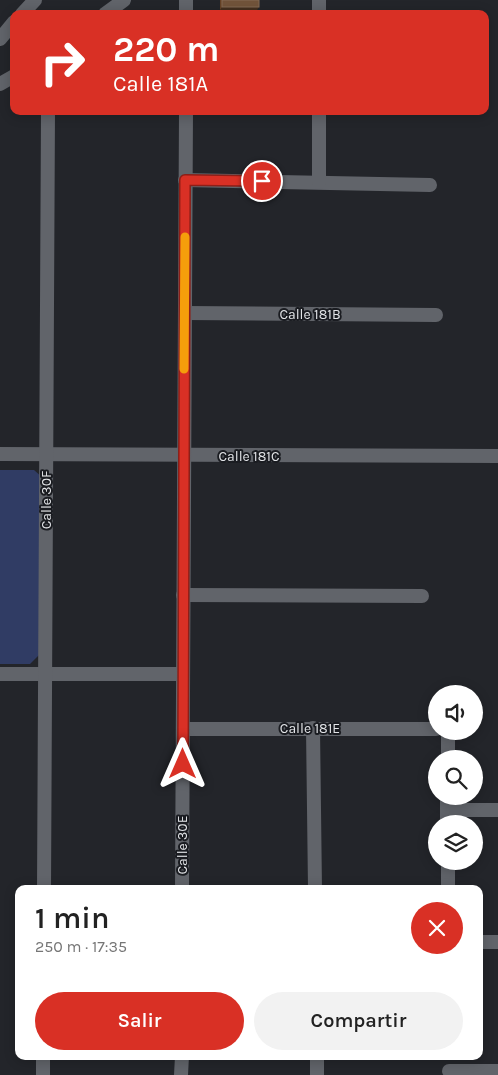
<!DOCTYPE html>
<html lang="es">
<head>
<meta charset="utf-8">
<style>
	body { margin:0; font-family:Karla,sans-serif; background:#f2f2f2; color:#222; height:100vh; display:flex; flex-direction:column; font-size:19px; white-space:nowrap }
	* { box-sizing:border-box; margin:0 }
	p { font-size:16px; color:#767676 }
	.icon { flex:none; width:28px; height:28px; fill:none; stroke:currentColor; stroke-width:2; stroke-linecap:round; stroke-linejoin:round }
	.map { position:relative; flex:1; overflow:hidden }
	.drawer { position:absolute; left:15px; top:885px; width:468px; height:175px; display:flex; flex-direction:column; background:#fff; border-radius:10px; box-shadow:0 2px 12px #0003 }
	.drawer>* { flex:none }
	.top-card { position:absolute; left:10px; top:10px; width:479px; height:105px; border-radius:10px; box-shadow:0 2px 12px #0003; background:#d93025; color:#fff; overflow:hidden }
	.tools { position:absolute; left:428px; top:685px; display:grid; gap:10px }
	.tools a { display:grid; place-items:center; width:55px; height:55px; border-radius:50%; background:#fff; box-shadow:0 2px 12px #0003; font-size:25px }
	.pin { position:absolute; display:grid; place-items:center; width:42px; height:42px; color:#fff; margin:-21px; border:2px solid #fff; border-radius:50%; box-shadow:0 1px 5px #0007 }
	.me { position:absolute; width:55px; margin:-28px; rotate:0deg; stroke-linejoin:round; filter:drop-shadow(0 0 4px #0008) }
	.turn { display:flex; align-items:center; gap:18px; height:105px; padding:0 20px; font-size:22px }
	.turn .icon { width:65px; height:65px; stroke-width:2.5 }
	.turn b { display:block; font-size:35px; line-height:42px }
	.round { display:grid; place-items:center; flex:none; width:52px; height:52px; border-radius:26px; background:#f2f2f2 }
	.headline { display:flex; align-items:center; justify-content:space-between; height:85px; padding:0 20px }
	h1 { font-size:30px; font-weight:600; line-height:38px }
	.action { display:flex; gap:10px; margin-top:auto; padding:10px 20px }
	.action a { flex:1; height:58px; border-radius:30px; background:#d93025; color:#fff; font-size:20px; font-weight:600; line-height:58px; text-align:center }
	.action a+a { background:#f2f2f2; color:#222 }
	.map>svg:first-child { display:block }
	.green { fill:#303c64 }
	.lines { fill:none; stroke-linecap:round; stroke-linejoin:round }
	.minor { stroke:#61646a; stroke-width:14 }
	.wall { fill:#644125 }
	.shaded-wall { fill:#442f1e }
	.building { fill:#71533a; stroke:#836a55 }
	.route-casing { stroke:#8d1f18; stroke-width:12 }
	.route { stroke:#d93025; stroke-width:9 }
	.slow { stroke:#f59e0b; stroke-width:9 }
	.labels { text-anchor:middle; stroke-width:4; stroke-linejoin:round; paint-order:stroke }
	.street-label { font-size:14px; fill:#e2e4e7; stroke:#1a1c21 }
</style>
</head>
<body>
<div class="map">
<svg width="498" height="1075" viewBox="0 0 498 1075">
	<rect width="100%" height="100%" fill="#23252a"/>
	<path class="green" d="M 0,470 L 34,470 L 43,478 L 43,651 L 30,664 L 0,664 Z"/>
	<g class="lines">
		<g class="minor">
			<path d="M 22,14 L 35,0"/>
			<path d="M 105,14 L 124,0"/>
			<path d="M 186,14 L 186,0"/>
			<path d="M 319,14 L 319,0"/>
			<path d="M 0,39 L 14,22"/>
			<path d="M 0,84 L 14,76"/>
			<path d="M 185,180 L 430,185"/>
			<path d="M 319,182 L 319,111"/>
			<path d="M 185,313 L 436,315"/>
			<path d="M 0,454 L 498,456"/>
			<path d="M 183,595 L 422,596"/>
			<path d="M 0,674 L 183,674"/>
			<path d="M 313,728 L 315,889"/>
			<path d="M 183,729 L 436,729"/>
			<path d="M 448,759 L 448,731"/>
			<path d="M 447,796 L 447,824"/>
			<path d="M 447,810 L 498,810"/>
			<path d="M 448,861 L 448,889"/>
			<path d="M 44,889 L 48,111"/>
			<path d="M 182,889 L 186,111"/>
			<path d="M 479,942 L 498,942"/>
			<path d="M 317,1056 L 317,1075"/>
			<path d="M 449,1071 L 498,1071"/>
			<path d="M 43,1075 L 43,1056"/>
			<path d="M 181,1075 L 182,1056"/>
		</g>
	</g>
	<path class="wall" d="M 220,0 L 259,0 L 257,10 L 220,10 Z"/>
	<path class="shaded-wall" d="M 222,7 L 259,7 L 257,10 L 220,10 Z"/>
	<rect class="building" x="222" y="0" width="37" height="7"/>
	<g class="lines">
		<defs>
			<path id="route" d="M 183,764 L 185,180 L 262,181"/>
		</defs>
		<use href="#route" class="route-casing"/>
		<use href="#route" class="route"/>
		<path class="slow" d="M 184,369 L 185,237"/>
	</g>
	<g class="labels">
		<g class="street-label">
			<text x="310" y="319">Calle 181B</text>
			<text x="249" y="461">Calle 181C</text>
			<text transform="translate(46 500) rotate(-90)" y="5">Calle 30F</text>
			<text x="310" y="733">Calle 181E</text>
			<text transform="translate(182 845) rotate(-90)" y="5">Calle 30E</text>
		</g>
	</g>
</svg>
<div class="tools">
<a><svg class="icon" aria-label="sound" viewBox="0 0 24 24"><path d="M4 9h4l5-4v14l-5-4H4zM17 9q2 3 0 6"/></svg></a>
<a><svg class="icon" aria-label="search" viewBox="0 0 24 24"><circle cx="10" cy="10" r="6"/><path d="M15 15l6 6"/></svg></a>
<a><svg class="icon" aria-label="layers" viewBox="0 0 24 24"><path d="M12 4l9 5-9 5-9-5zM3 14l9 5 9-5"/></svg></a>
</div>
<div class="pin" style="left:262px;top:181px;background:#d93025"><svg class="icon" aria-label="arrive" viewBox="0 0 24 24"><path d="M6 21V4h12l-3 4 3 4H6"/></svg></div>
<svg class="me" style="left:183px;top:764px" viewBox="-20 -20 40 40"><path d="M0-17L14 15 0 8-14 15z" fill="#d93025" stroke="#fff" stroke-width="4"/></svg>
<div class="top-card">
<div class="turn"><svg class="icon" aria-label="right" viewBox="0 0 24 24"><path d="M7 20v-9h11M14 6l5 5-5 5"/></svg><div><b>220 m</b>Calle 181A</div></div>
</div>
<section class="drawer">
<div class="headline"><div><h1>1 min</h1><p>250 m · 17:35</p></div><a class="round" style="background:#d93025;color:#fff"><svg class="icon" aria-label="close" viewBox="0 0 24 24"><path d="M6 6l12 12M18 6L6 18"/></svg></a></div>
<div class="action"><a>Salir</a><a>Compartir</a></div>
</section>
</div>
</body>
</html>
